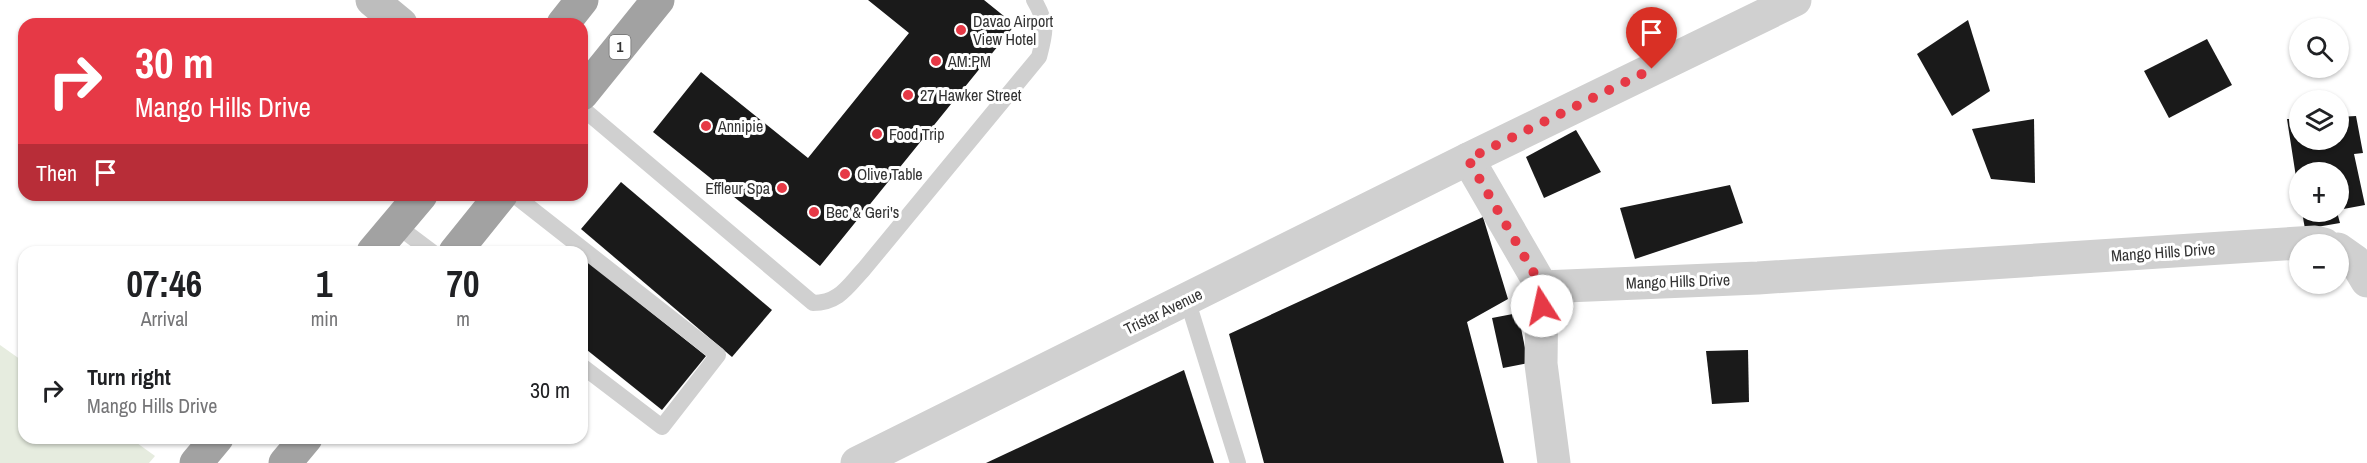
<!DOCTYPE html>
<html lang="en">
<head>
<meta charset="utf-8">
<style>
	body { margin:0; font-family:"Archivo Narrow",sans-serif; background:#f2f2f2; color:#202124; height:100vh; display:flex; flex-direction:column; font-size:22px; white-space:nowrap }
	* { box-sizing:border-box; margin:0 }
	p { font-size:20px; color:#757577 }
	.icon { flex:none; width:33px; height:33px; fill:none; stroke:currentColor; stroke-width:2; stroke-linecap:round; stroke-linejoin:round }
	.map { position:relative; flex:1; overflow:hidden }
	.side { position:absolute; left:18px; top:246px; width:570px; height:198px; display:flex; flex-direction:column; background:#fff; border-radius:18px; box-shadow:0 2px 4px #0004 }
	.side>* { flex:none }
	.banner { position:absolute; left:18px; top:18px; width:570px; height:183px; border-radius:18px; box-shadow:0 2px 4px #0004; background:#e63946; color:#fff; overflow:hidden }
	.tools { position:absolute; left:2289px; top:18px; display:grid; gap:12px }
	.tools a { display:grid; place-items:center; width:60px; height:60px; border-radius:50%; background:#fff; box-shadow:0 2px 4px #0004; font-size:30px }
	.pin { position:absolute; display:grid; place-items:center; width:51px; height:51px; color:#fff; margin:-62px -26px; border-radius:50% 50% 50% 0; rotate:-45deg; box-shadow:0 0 6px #0007 }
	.pin .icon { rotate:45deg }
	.me { position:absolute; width:66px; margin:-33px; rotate:350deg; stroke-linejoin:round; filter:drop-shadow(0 0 4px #0008) }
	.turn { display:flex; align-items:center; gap:21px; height:126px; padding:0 18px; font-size:27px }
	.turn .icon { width:78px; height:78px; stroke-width:2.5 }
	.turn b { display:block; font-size:42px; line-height:51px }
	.then { display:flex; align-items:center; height:57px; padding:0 18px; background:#0003; gap:12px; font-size:22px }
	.eta { display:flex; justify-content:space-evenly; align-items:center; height:102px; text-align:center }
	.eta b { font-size:36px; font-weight:800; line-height:42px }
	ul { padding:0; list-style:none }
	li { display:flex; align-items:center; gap:18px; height:84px; padding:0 18px }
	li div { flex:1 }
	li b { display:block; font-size:22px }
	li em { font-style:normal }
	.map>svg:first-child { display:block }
	.green { fill:#e6ecdf }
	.building { fill:#1a1a1a }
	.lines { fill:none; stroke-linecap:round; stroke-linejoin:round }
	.service { stroke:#d0d0d0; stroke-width:16 }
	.minor { stroke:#d0d0d0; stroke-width:33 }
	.secondary { stroke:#bdbdbd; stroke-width:33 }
	.trunk { stroke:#a2a2a2; stroke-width:33 }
	.route { stroke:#e63946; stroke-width:10; stroke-dasharray:0 18 }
	.poi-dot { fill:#e63946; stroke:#fff; stroke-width:2 }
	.labels { text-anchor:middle; stroke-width:6; stroke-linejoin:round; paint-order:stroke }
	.shield { fill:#fff; stroke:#707070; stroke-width:1.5 }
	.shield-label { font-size:15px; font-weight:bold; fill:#333 }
	.poi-label { font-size:16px; fill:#333; stroke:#fff; text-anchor:start }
	.street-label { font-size:16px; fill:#333; stroke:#fff }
</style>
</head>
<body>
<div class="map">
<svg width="2367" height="463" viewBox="0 0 2367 463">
	<rect width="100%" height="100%" fill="#fff"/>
	<path class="green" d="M 0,345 L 24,362 L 24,438 L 130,438 L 155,456 L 149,463 L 0,463 Z"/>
	<g class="building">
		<path d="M 868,0 L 984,0 L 1015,25 L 820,266 L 653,132 L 701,72 L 808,158 L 909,33 Z"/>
		<path d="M 1968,20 L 1990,91 L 1952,116 L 1917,54 Z"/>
		<path d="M 2207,39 L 2232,85 L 2169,118 L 2144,71 Z"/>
		<path d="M 2356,116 L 2363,153 L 2354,154 L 2365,205 L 2338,210 L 2338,172 L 2300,172 L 2298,190 L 2287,119 L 2300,119 L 2300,140 L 2338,140 L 2338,117 Z"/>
		<path d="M 2034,119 L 2035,183 L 1991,179 L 1972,129 Z"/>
		<path d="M 1576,130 L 1601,172 L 1544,198 L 1526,157 Z"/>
		<path d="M 621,182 L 772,310 L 732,357 L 581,229 Z"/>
		<path d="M 1730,185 L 1743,223 L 1635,259 L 1620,208 Z"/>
		<path d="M 2302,212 L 2337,212 L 2340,223 L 2305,229 Z"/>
		<path d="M 1483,217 L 1508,299 L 1467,322 L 1504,463 L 1264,463 L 1229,334 Z"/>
		<path d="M 582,257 L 706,356 L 662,410 L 582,346 Z"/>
		<path d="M 1518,313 L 1528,363 L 1503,368 L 1492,318 Z"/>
		<path d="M 1748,350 L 1749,402 L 1712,404 L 1706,351 Z"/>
		<path d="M 1184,370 L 1214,463 L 986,463 Z"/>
	</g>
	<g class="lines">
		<g class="service">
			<path d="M 582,108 L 813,303 C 839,303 848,286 864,269 L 1039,57 C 1046,31 1048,24 1034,0"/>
			<path d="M 514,195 L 718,355 L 662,427 L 582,366"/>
			<path d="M 396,225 L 432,252"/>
			<path d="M 1187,299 L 1238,463"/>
		</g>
		<g class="minor">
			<path d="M 1468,159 L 1542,287"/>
			<path d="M 2338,249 L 2355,261 L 2367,281"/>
			<path d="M 1542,287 L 1758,278 L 2315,242 L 2324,244"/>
			<path d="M 1542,287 L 1541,364 L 1554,463"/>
			<path d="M 857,463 L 1468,159 L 1795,0"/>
		</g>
		<path class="secondary" d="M 372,0 L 401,24"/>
		<g class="trunk">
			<path d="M 563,24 L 582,0"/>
			<path d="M 582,94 L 658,0"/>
			<path d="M 373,252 L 421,195"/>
			<path d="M 455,252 L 501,195"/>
			<path d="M 196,463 L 217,438"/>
			<path d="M 285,463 L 306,438"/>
		</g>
	</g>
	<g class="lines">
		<path class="route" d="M 1542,306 L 1542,287 L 1468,159 L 1652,69"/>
	</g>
	<g class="poi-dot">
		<circle cx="961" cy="30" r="6"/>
		<circle cx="936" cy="61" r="6"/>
		<circle cx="908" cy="95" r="6"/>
		<circle cx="706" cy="126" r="6"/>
		<circle cx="877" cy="134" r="6"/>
		<circle cx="845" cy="174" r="6"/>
		<circle cx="782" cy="188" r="6"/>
		<circle cx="814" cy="212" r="6"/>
	</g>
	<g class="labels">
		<rect class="shield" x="609.5" y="35" width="21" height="24" rx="4.5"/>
		<g class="shield-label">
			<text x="620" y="52">1</text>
		</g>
		<g class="poi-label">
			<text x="973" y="27">Davao Airport<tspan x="973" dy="18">View Hotel</tspan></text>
			<text x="948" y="67">AM:PM</text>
			<text x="920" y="101">27 Hawker Street</text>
			<text x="718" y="132">Annipie</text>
			<text x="889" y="140">Food Trip</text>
			<text x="857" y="180">Olive Table</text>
			<text x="770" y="194" text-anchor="end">Effleur Spa</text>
			<text x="826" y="218">Bec &amp; Geri's</text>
		</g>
		<g class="street-label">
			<text transform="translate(2163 252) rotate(-4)" y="6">Mango Hills Drive</text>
			<text transform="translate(1678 281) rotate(-2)" y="6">Mango Hills Drive</text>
			<text transform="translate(1163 311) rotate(-26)" y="6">Tristar Avenue</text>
		</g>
	</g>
</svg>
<div class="tools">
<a><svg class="icon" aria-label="search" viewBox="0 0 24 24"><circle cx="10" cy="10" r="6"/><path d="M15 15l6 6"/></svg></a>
<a><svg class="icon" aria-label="layers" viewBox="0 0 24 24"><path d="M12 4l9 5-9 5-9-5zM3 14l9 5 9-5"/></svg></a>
<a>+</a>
<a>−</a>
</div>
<div class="pin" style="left:1652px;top:69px;background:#d93025"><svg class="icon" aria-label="arrive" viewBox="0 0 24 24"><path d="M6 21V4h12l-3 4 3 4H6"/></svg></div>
<svg class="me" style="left:1542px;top:306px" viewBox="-20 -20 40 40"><circle r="19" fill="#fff"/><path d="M0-13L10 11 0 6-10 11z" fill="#e63946"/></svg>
<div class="banner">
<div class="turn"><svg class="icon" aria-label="right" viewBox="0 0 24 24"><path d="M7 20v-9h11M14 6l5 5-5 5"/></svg><div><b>30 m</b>Mango Hills Drive</div></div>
<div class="then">Then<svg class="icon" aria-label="arrive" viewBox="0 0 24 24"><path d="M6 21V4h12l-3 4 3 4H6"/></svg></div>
</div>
<section class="side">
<div class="eta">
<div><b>07:46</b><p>Arrival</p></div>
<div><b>1</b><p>min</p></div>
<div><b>70</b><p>m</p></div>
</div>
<ul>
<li><svg class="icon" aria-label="right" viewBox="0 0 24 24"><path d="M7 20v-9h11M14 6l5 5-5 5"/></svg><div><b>Turn right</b><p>Mango Hills Drive</p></div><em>30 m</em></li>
</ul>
</section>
</div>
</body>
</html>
